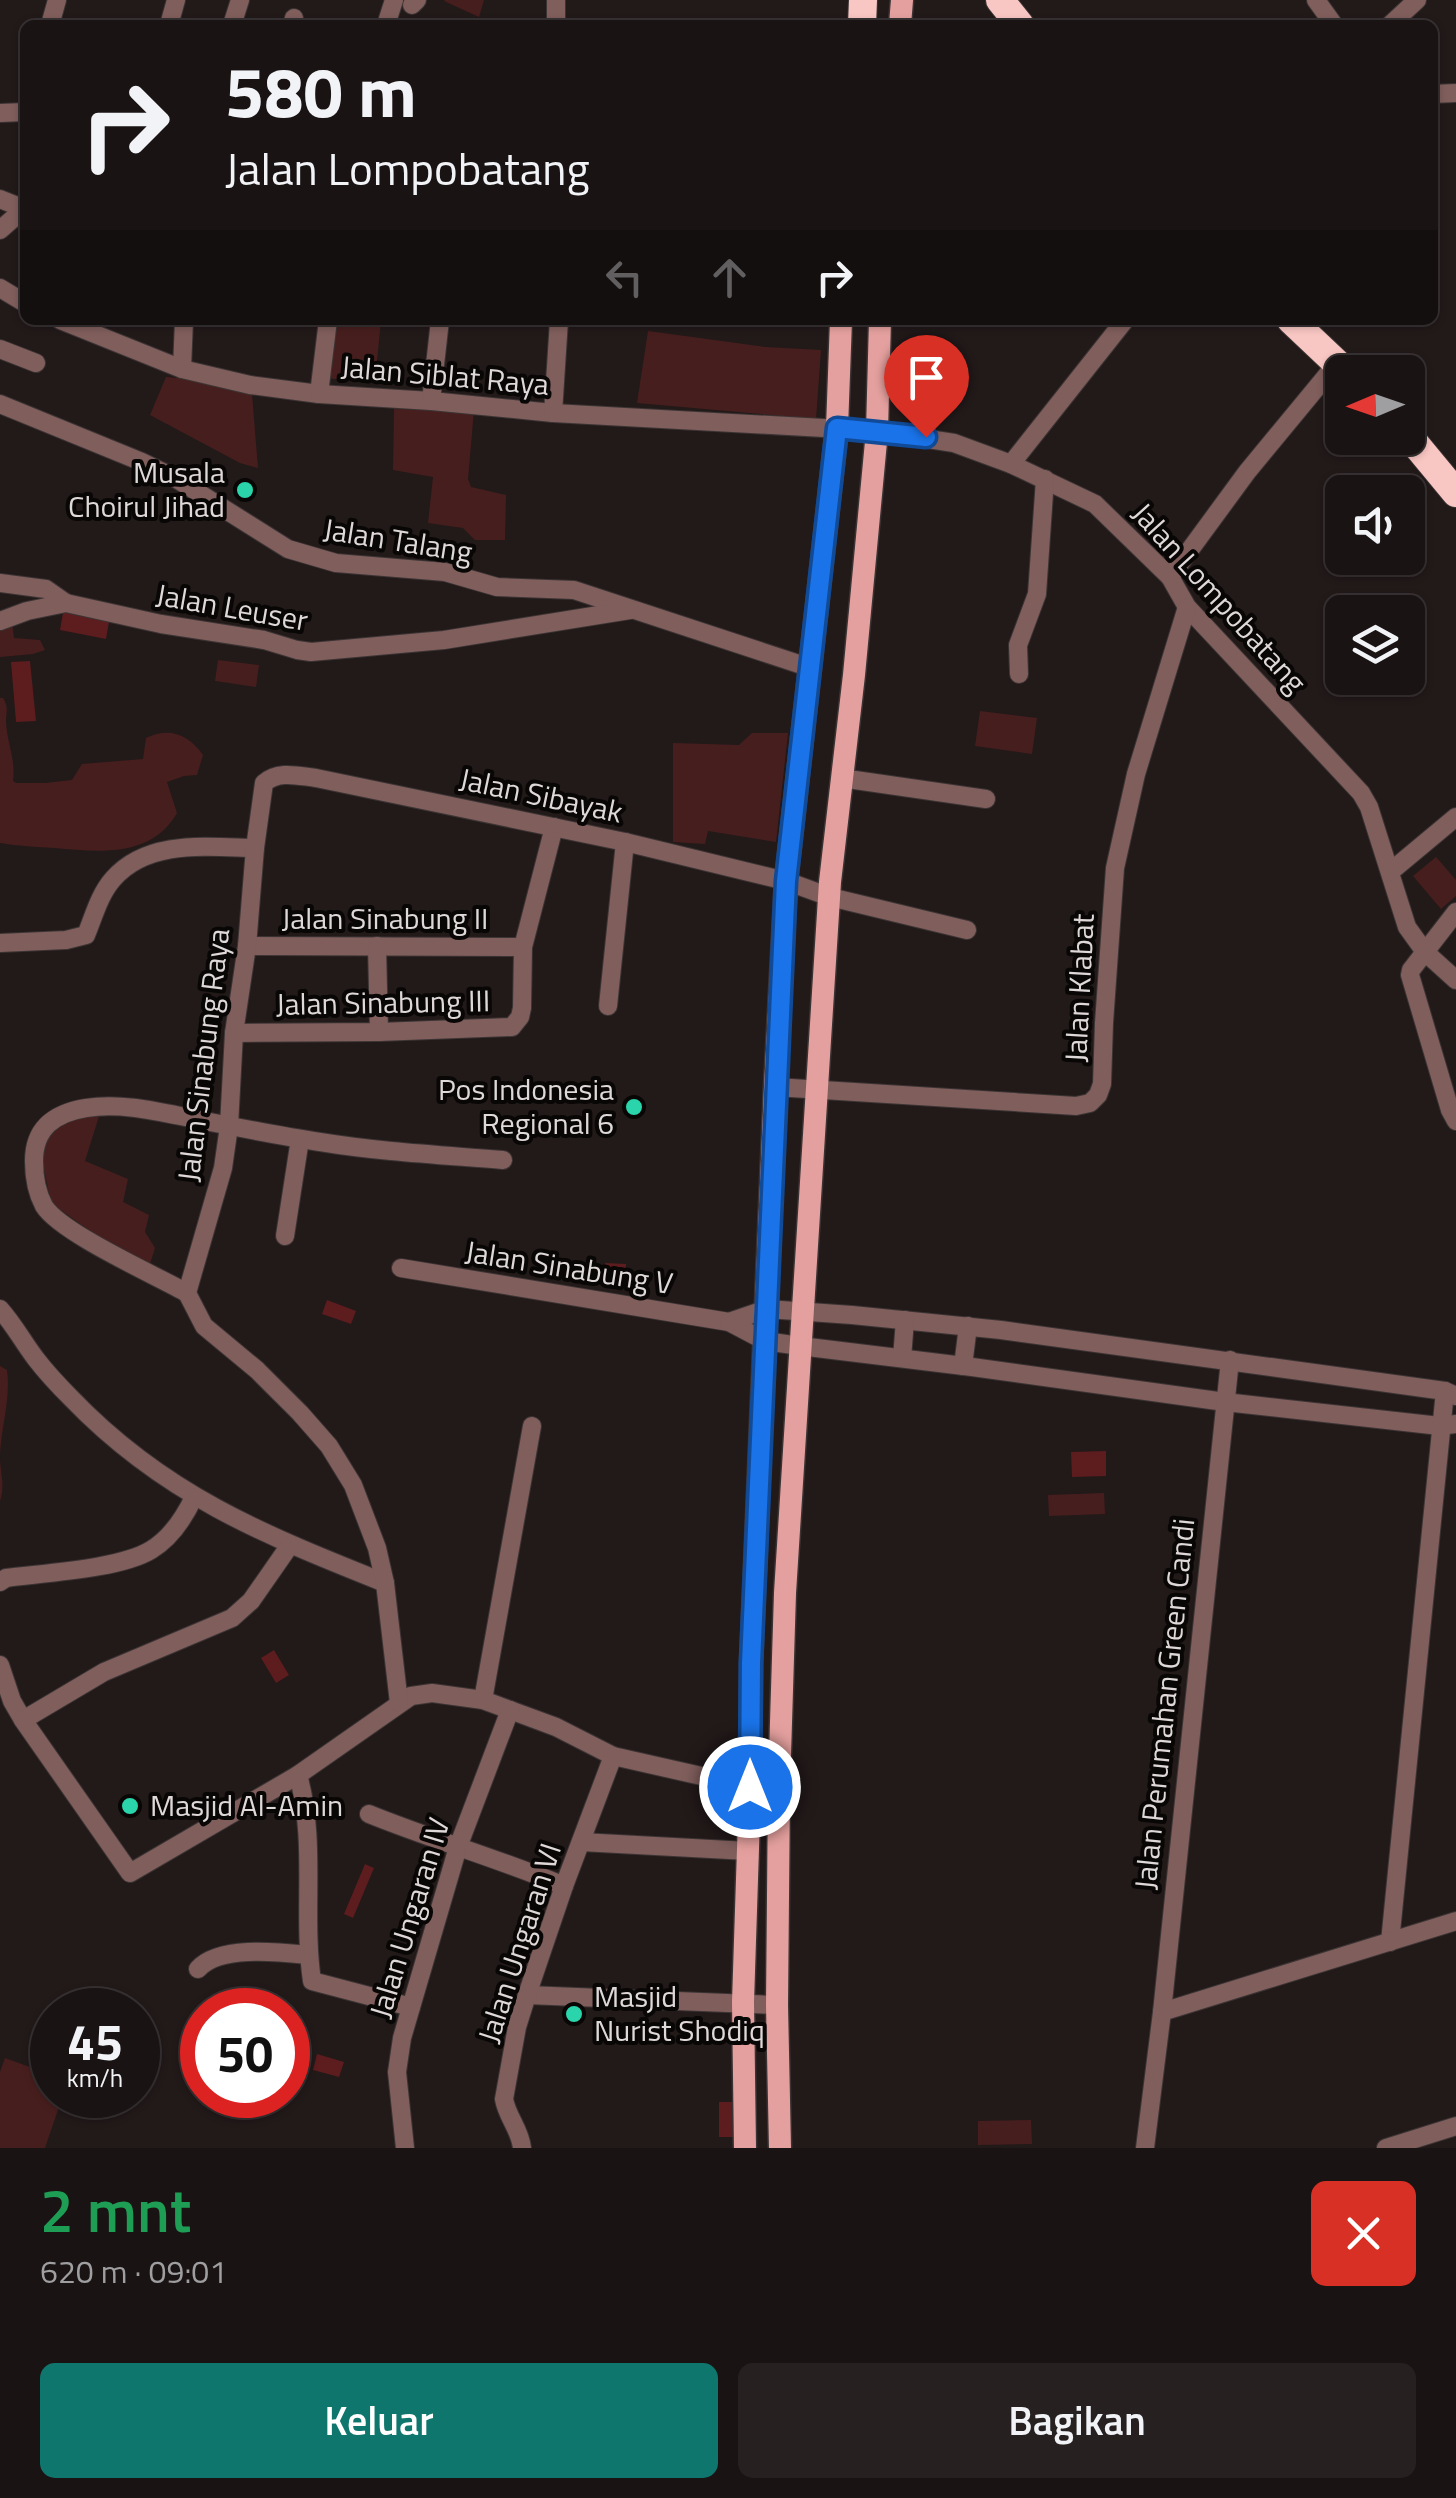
<!DOCTYPE html>
<html lang="id">
<head>
<meta charset="utf-8">
<style>
	body { margin:0; font-family:"Titillium Web",sans-serif; background:#272021; color:#f1f3f6; height:100vh; display:flex; flex-direction:column; font-size:38px; white-space:nowrap }
	* { box-sizing:border-box; margin:0 }
	p { font-size:32px; color:#9f9ea0 }
	.icon { flex:none; width:55px; height:55px; fill:none; stroke:currentColor; stroke-width:2; stroke-linecap:round; stroke-linejoin:round }
	.map { position:relative; height:2148px; overflow:hidden }
	.panel { display:flex; flex-direction:column; background:#1a1313; flex:1 }
	.panel>* { flex:none }
	.top-card { position:absolute; left:20px; top:20px; width:1418px; height:305px; border-radius:15px; box-shadow:0 2px 8px #0004,0 0 0 2px #383233; background:#1a1313; color:#f1f3f6; overflow:hidden }
	.needle { width:65px; rotate:268deg }
	.buttons { position:absolute; left:1325px; top:355px; display:grid; gap:20px }
	.buttons a { display:grid; place-items:center; width:100px; height:100px; border-radius:15px; background:#1a1313; box-shadow:0 2px 8px #0004,0 0 0 2px #383233; font-size:50px }
	.speed { position:absolute; left:30px; top:1988px; display:flex; gap:20px; font-size:50px; font-weight:700; text-align:center }
	.speed>* { display:grid; place-content:center; width:130px; height:130px; border-radius:50%; background:#1a1313; box-shadow:0 2px 8px #0004,0 0 0 2px #383233; line-height:1 }
	.speed small { font-size:25px; font-weight:400 }
	.speed .limit { border:15px solid #d22; background:#fff; color:#111 }
	.pin { position:absolute; display:grid; place-items:center; width:85px; height:85px; color:#fff; margin:-102px -42px; border-radius:50% 50% 50% 0; rotate:-45deg; box-shadow:0 0 10px #0007 }
	.pin .icon { rotate:45deg }
	.me { position:absolute; width:110px; margin:-55px; rotate:0deg; stroke-linejoin:round; filter:drop-shadow(0 0 8px #0008) }
	.turn { display:flex; align-items:center; gap:35px; height:210px; padding:0 40px; font-size:45px }
	.turn .icon { width:130px; height:130px; stroke-width:2.5 }
	.turn b { display:block; font-size:70px; line-height:85px }
	.lanes { display:flex; align-items:center; height:95px; padding:0 40px; background:#0003; justify-content:center; gap:50px; direction:ltr }
	.lanes .off { opacity:.35 }
	.round { display:grid; place-items:center; flex:none; width:105px; height:105px; border-radius:15px; background:#272021 }
	.headline { display:flex; align-items:center; justify-content:space-between; height:170px; padding:0 40px }
	h1 { font-size:60px; font-weight:600; line-height:75px; color:#1e9e55 }
	.button { display:flex; gap:20px; margin-top:auto; padding:20px 40px }
	.button a { flex:1; height:115px; border-radius:15px; background:#0f766e; color:#fff; font-size:40px; font-weight:600; line-height:115px; text-align:center }
	.button a+a { background:#272021; color:#f1f3f6 }
	.map>svg:first-child { display:block }
	.green { fill:#471e1e }
	.water { fill:#5d1c1e }
	.lines { fill:none; stroke-linecap:round; stroke-linejoin:round }
	.minor-casing { stroke:#3c3434; stroke-width:20 }
	.major-casing { stroke:#3c3434; stroke-width:25 }
	.highway-casing { stroke:#3c3434; stroke-width:30 }
	.minor { stroke:#7f5e5c; stroke-width:18 }
	.major { stroke:#e4a09e; stroke-width:22 }
	.highway { stroke:#f8c6c3; stroke-width:28 }
	.route-casing { stroke:#114b97; stroke-width:25 }
	.route { stroke:#1a73e8; stroke-width:18 }
	.poi-dot { fill:#2ad5ac; stroke:#090606; stroke-width:4 }
	.labels { text-anchor:middle; stroke-width:8; stroke-linejoin:round; paint-order:stroke }
	.street-label { font-size:30px; fill:#dfd8d8; stroke:#090606 }
	.poi-label { font-size:30px; fill:#dfd8d8; stroke:#090606; text-anchor:end }
</style>
</head>
<body>
<div class="map">
<svg width="1456" height="2148" viewBox="0 0 1456 2148">
	<rect width="100%" height="100%" fill="#221919"/>
	<g class="green">
		<path d="M 484,0 L 479,17 L 444,1 L 445,0 Z"/>
		<path d="M 331,320 L 381,320 L 375,382 L 322,378 Z"/>
		<path d="M 648,331 L 765,347 L 821,350 L 816,419 L 637,403 Z"/>
		<path d="M 182,372 L 252,394 L 258,468 L 240,463 L 150,415 L 166,377 L 178,378 Z"/>
		<path d="M 394,409 L 474,410 L 468,479 L 471,487 L 506,495 L 505,540 L 475,540 L 463,528 L 428,523 L 433,477 L 393,470 Z"/>
		<path d="M 12,623 L 14,638 L 40,640 L 45,650 L 33,654 L 0,657 L 0,624 Z"/>
		<path d="M 218,660 L 259,665 L 256,687 L 215,681 Z"/>
		<path d="M 0,698 L 3,698 C 9,708 6,711 6,722 C 7,743 16,760 13,781 L 16,783 L 45,783 L 72,780 L 82,764 L 143,759 L 146,738 C 169,727 188,734 203,755 L 197,775 L 184,776 L 167,782 L 177,813 C 151,858 99,852 55,848 C 37,847 18,846 0,843 Z"/>
		<path d="M 980,711 L 1037,718 L 1032,754 L 975,746 Z"/>
		<path d="M 752,733 L 788,733 L 776,842 L 708,831 L 705,844 L 673,842 L 673,743 L 739,745 Z"/>
		<path d="M 1436,857 L 1456,880 L 1456,896 L 1441,909 L 1413,876 Z"/>
		<path d="M 100,1113 L 85,1161 L 128,1179 L 123,1202 L 149,1215 L 145,1232 L 155,1248 L 149,1267 L 120,1252 L 51,1203 L 40,1149 L 56,1124 Z"/>
		<path d="M 0,1366 L 7,1370 C 11,1401 0,1430 0,1460 C 1,1475 5,1487 0,1501 Z"/>
		<path d="M 1104,1493 L 1105,1514 L 1049,1516 L 1048,1495 Z"/>
		<path d="M 5,2058 L 52,2075 L 52,2095 L 63,2095 L 45,2148 L 0,2148 L 0,2072 Z"/>
		<path d="M 1031,2120 L 1032,2144 L 978,2145 L 978,2121 Z"/>
	</g>
	<g class="water">
		<path d="M 64,607 L 110,616 L 106,639 L 60,630 Z"/>
		<path d="M 30,661 L 36,721 L 16,722 L 11,662 Z"/>
		<path d="M 605,1263 L 626,1264 L 625,1283 L 604,1282 Z"/>
		<path d="M 327,1300 L 356,1311 L 351,1324 L 322,1314 Z"/>
		<path d="M 1106,1451 L 1106,1476 L 1072,1477 L 1071,1452 Z"/>
		<path d="M 274,1650 L 289,1675 L 276,1683 L 261,1658 Z"/>
		<path d="M 365,1864 L 374,1868 L 353,1918 L 344,1914 Z"/>
		<path d="M 317,2054 L 344,2062 L 339,2077 L 313,2070 Z"/>
		<rect x="719" y="2102" width="14" height="35"/>
	</g>
	<g class="lines">
		<defs>
			<g id="minor">
				<path d="M 1316,0 L 1334,25"/>
				<path d="M 412,5 L 417,0"/>
				<path d="M 50,25 L 57,0"/>
				<path d="M 169,25 L 176,0"/>
				<path d="M 232,25 L 240,0"/>
				<path d="M 292,25 L 294,18"/>
				<path d="M 386,25 L 394,0"/>
				<path d="M 556,25 L 556,0"/>
				<path d="M 1390,25 L 1417,0"/>
				<path d="M 1432,94 L 1456,93"/>
				<path d="M 0,113 L 25,112"/>
				<path d="M 0,199 L 25,209"/>
				<path d="M 0,230 L 24,209"/>
				<path d="M 0,288 L 25,303"/>
				<path d="M 60,320 L 182,369 L 250,385 L 319,394 L 431,401 L 553,413 L 877,431 L 954,443 L 1011,464 L 1095,504 L 1170,577 L 1187,607 L 1361,793 L 1369,807 L 1407,927 L 1425,952 L 1456,980"/>
				<path d="M 0,349 L 36,363"/>
				<path d="M 182,369 L 184,320"/>
				<path d="M 319,394 L 328,320"/>
				<path d="M 431,401 L 440,320"/>
				<path d="M 0,404 L 142,462 L 175,478 L 288,549 L 336,563 L 445,572 L 497,587 L 574,590 L 811,668"/>
				<path d="M 553,413 L 559,320"/>
				<path d="M 1011,464 L 1125,320"/>
				<path d="M 1170,577 L 1247,472 L 1337,363"/>
				<path d="M 0,583 L 46,589 L 66,603"/>
				<path d="M 0,621 L 27,611 L 66,603 L 161,624 L 264,640 L 297,650 L 311,652 L 444,640 L 630,610"/>
				<path d="M 1019,674 L 1018,645 L 1037,594 L 1045,479"/>
				<path d="M 841,778 L 986,799"/>
				<path d="M 1390,872 L 1456,817"/>
				<path d="M 1456,912 L 1411,970 L 1410,975 L 1450,1110 L 1456,1121"/>
				<path d="M 0,943 L 66,940 L 86,935 C 94,916 99,895 113,879 C 148,839 208,847 255,848"/>
				<path d="M 247,946 L 523,947"/>
				<path d="M 377,946 L 379,1032"/>
				<path d="M 608,1006 L 625,842"/>
				<path d="M 234,1033 L 379,1032 L 512,1027 L 520,1017 L 522,1008 L 523,947 L 554,827"/>
				<path d="M 775,1087 L 1076,1106 L 1090,1103 L 1098,1095 L 1102,1084 L 1104,1023 L 1115,868 L 1136,774 L 1187,607"/>
				<path d="M 285,1236 L 300,1139"/>
				<path d="M 401,1268 L 729,1322 L 765,1341 L 800,1346 L 972,1367 L 1225,1402 L 1440,1426 L 1456,1424"/>
				<path d="M 187,1293 C 155,1275 61,1233 44,1206 C 37,1193 34,1176 34,1161 C 34,1128 55,1113 86,1108 C 124,1102 163,1113 200,1120 C 240,1128 280,1136 320,1142 C 381,1152 442,1155 503,1160"/>
				<path d="M 0,1309 C 15,1326 23,1342 36,1359 C 46,1372 59,1386 71,1398 C 164,1495 265,1535 385,1583"/>
				<path d="M 729,1322 L 767,1309 L 852,1315 L 1001,1330 L 1445,1391 L 1456,1396"/>
				<path d="M 902,1358 L 905,1320"/>
				<path d="M 963,1366 L 968,1326"/>
				<path d="M 0,1582 L 6,1578 C 43,1573 120,1569 151,1550 C 171,1538 184,1518 194,1497"/>
				<path d="M 0,1665 L 12,1701 L 23,1720 L 130,1873 L 298,1775 L 411,1696 L 432,1693 L 483,1700 L 556,1727 L 613,1756 L 750,1787 L 779,1787"/>
				<path d="M 483,1700 L 532,1426"/>
				<path d="M 399,1703 L 385,1583 L 377,1548 L 353,1485 L 329,1446 L 300,1413 L 257,1370 L 204,1326 L 187,1293 L 223,1168 L 229,1126 L 234,1033 L 247,946 L 255,848 L 264,783 C 279,770 298,776 316,778 L 625,842 L 786,881 L 830,897 L 967,930"/>
				<path d="M 23,1720 L 104,1672 L 232,1618 L 251,1601 L 290,1545"/>
				<path d="M 298,1775 C 317,1842 302,1913 312,1981 L 411,2007"/>
				<path d="M 369,1814 C 433,1840 500,1859 564,1886"/>
				<path d="M 581,1842 L 748,1851"/>
				<path d="M 1390,1942 L 1445,1391"/>
				<path d="M 198,1969 C 219,1945 279,1952 309,1955"/>
				<path d="M 527,1995 L 777,2005"/>
				<path d="M 1162,2012 L 1456,1921"/>
				<path d="M 405,2148 L 397,2072 L 402,2038 L 458,1847 L 510,1710"/>
				<path d="M 522,2148 C 520,2129 507,2117 504,2099 L 517,2027 L 527,1995 L 564,1886 L 613,1756"/>
				<path d="M 1145,2148 L 1162,2012 L 1230,1360"/>
				<path d="M 1386,2148 L 1456,2126"/>
			</g>
			<g id="major">
				<path d="M 900,25 L 902,0"/>
				<path d="M 745,2148 L 743,2002 L 750,1787 L 751,1663 L 775,1087 L 786,881 L 837,428 L 841,320"/>
				<path d="M 780,2148 L 777,2005 L 779,1787 L 785,1593 L 830,882 L 854,675 L 877,431 L 880,320"/>
			</g>
			<g id="highway">
				<path d="M 1000,0 L 1020,25"/>
				<path d="M 862,25 L 863,0"/>
				<path d="M 1291,320 L 1346,372"/>
				<path d="M 1408,435 L 1456,493"/>
			</g>
		</defs>
		<use href="#minor" class="minor-casing"/>
		<use href="#major" class="major-casing"/>
		<use href="#highway" class="highway-casing"/>
		<use href="#minor" class="minor"/>
		<use href="#major" class="major"/>
		<use href="#highway" class="highway"/>
	</g>
	<g class="lines">
		<defs>
			<path id="route" d="M 750,1787 L 751,1663 L 786,881 L 837,428 L 926,437"/>
		</defs>
		<use href="#route" class="route-casing"/>
		<use href="#route" class="route"/>
	</g>
	<g class="poi-dot">
		<circle cx="245" cy="490" r="10"/>
		<circle cx="634" cy="1107" r="10"/>
		<circle cx="130" cy="1806" r="10"/>
		<circle cx="574" cy="2014" r="10"/>
	</g>
	<g class="labels">
		<g class="street-label">
			<text transform="translate(445 376) rotate(5)" y="10">Jalan Siblat Raya</text>
			<text transform="translate(398 541) rotate(9)" y="10">Jalan Talang</text>
			<text transform="translate(1219 598) rotate(48)" y="10">Jalan Lompobatang</text>
			<text transform="translate(232 608) rotate(10)" y="10">Jalan Leuser</text>
			<text transform="translate(541 796) rotate(12)" y="10">Jalan Sibayak</text>
			<text x="385" y="929">Jalan Sinabung II</text>
			<text transform="translate(1080 988) rotate(-87)" y="10">Jalan Klabat</text>
			<text transform="translate(383 1003) rotate(-1)" y="10">Jalan Sinabung III</text>
			<text transform="translate(204 1055) rotate(-83)" y="10">Jalan Sinabung Raya</text>
			<text transform="translate(569 1268) rotate(9)" y="10">Jalan Sinabung V</text>
			<text transform="translate(1165 1704) rotate(-84)" y="10">Jalan Perumahan Green Candi</text>
			<text transform="translate(410 1918) rotate(-73)" y="10">Jalan Ungaran IV</text>
			<text transform="translate(520 1943) rotate(-72)" y="10">Jalan Ungaran VI</text>
		</g>
		<g class="poi-label">
			<text x="225" y="483">Musala<tspan x="225" dy="34">Choirul Jihad</tspan></text>
			<text x="614" y="1100">Pos Indonesia<tspan x="614" dy="34">Regional 6</tspan></text>
			<text x="150" y="1816" text-anchor="start">Masjid Al-Amin</text>
			<text x="594" y="2007" text-anchor="start">Masjid<tspan x="594" dy="34">Nurist Shodiq</tspan></text>
		</g>
	</g>
</svg>
<div class="buttons">
<a><svg class="needle" viewBox="-14 -14 28 28"><path d="M0-13l5 13h-10z" fill="#e53935"/><path d="M0 13l5-13h-10z" fill="#9f9ea0"/></svg></a>
<a><svg class="icon" aria-label="sound" viewBox="0 0 24 24"><path d="M4 9h4l5-4v14l-5-4H4zM17 9q2 3 0 6"/></svg></a>
<a><svg class="icon" aria-label="layers" viewBox="0 0 24 24"><path d="M12 4l9 5-9 5-9-5zM3 14l9 5 9-5"/></svg></a>
</div>
<div class="speed"><div>45<small>km/h</small></div><div class="limit">50</div></div>
<div class="pin" style="left:926px;top:437px;background:#d93025"><svg class="icon" aria-label="arrive" viewBox="0 0 24 24"><path d="M6 21V4h12l-3 4 3 4H6"/></svg></div>
<svg class="me" style="left:750px;top:1787px" viewBox="-20 -20 40 40"><circle r="17" fill="#1a73e8" stroke="#fff" stroke-width="3"/><path d="M0-11L8 9 0 5-8 9z" fill="#fff"/></svg>
<div class="top-card">
<div class="turn"><svg class="icon" aria-label="right" viewBox="0 0 24 24"><path d="M7 20v-9h11M14 6l5 5-5 5"/></svg><div><b>580 m</b>Jalan Lompobatang</div></div>
<div class="lanes"><svg class="icon off" aria-label="left" viewBox="0 0 24 24"><path d="M17 20v-9H6M10 6l-5 5 5 5"/></svg><svg class="icon off" aria-label="ahead" viewBox="0 0 24 24"><path d="M12 20V5M6 11l6-6 6 6"/></svg><svg class="icon" aria-label="right" viewBox="0 0 24 24"><path d="M7 20v-9h11M14 6l5 5-5 5"/></svg></div>
</div>
</div>
<section class="panel">
<div class="headline"><div><h1>2 mnt</h1><p>620 m · 09:01</p></div><a class="round" style="background:#d93025;color:#fff"><svg class="icon" aria-label="close" viewBox="0 0 24 24"><path d="M6 6l12 12M18 6L6 18"/></svg></a></div>
<div class="button"><a>Keluar</a><a>Bagikan</a></div>
</section>
</body>
</html>
